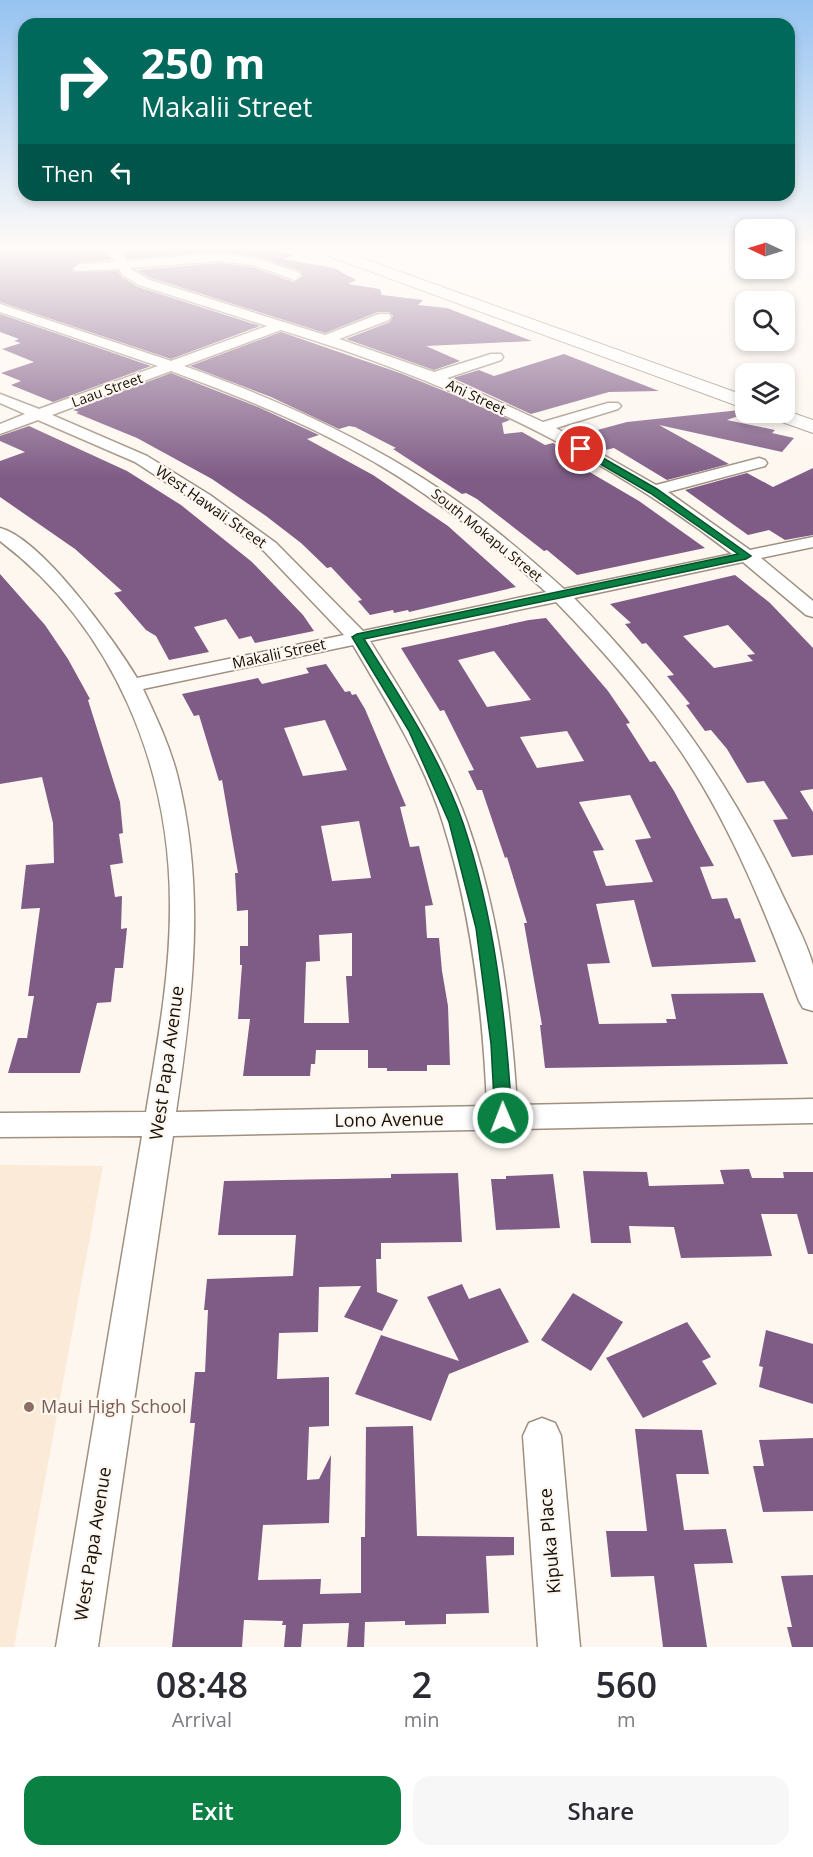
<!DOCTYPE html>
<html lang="en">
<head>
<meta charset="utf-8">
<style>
	body { margin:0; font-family:"Open Sans",sans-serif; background:#f7f7f7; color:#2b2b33; height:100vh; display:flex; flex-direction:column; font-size:22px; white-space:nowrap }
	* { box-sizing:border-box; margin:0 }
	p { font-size:20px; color:#7c7c81 }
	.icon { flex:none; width:33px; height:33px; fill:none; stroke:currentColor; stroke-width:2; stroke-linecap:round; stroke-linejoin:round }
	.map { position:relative; height:1647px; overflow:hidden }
	.side { display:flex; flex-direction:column; background:#fff; flex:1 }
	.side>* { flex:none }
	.hud { position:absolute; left:18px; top:18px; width:777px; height:183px; border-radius:18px; box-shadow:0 3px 9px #0003; background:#00695c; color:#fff; overflow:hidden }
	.needle { width:39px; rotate:274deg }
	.buttons { position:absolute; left:735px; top:219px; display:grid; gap:12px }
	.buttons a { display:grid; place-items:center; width:60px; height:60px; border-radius:12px; background:#fff; box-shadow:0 3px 9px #0003; font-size:30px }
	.pin { position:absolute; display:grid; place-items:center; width:51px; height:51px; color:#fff; margin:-26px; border:3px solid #fff; border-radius:50%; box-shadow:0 2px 6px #0007 }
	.me { position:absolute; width:66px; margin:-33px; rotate:359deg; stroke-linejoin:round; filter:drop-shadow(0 0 4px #0008) }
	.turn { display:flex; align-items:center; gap:21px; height:126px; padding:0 24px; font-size:27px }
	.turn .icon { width:78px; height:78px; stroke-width:2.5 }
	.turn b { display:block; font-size:42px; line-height:51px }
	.then { display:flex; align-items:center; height:57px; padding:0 24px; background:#0003; gap:12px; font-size:22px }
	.eta { display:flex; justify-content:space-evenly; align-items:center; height:102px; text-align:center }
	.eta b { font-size:36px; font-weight:600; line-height:42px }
	.cta { display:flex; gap:12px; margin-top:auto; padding:12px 24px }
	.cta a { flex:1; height:69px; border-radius:18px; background:#0b8043; color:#fff; font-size:24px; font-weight:600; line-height:69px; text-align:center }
	.cta a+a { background:#f7f7f7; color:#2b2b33 }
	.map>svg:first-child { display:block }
	.built { fill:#fcead8 }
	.building { fill:#7f5c86; fill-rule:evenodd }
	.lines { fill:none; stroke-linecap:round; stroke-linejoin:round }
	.minor-casing { stroke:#9f9081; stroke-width:3 }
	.major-casing { stroke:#9f9081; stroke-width:2 }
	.minor { fill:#fff; fill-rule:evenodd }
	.major { fill:#fff; fill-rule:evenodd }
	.route { fill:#0b8043; stroke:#07532c; stroke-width:1.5 }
	.education-dot { fill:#8d6e63; stroke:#fef7f0; stroke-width:2 }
	.labels { text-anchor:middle; stroke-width:4.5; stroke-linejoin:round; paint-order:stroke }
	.far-street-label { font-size:14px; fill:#140f09; stroke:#fef7f0 }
	.street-label { font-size:15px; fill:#140f09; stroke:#fef7f0 }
	.near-street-label { font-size:18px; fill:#140f09; stroke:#fef7f0 }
	.near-education-label { font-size:18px; fill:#785e54; stroke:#fef7f0; text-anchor:start }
</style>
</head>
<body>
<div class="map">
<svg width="813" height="1647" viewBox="0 0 813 1647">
	<rect width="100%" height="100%" fill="#fef7f0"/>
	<path class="built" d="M 0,1165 L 103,1166 L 14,1647 L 0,1647 Z"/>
	<g class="building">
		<path d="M 30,247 L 104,247 L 111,260 L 80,262 L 72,268 L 74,272 L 118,271 L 122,277 L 138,287 L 260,326 L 171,359 L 0,302 L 0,250 Z"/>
		<path d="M 121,247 L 261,247 L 293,255 L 283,259 L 334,268 L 356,280 L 348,284 L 380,289 L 382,295 L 423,300 L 418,305 L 447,308 L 532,341 L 426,346 L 460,361 L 434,370 L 346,339 L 390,322 L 393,316 L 389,312 L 378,312 L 325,333 L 148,277 L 137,270 L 220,263 L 252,267 L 294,282 L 303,276 L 300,271 L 259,257 L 220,251 L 127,259 Z"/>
		<path d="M 0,314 L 151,366 L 53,402 L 11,385 L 21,381 L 1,373 L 34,362 L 2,349 L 21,343 L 14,341 L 19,339 L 0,332 Z"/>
		<path d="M 281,332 L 400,373 L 459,397 L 510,420 L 502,423 L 504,434 L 522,432 L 545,445 L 553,443 L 580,457 L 569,460 L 639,501 L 705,548 L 577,575 L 547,550 L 544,551 L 477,499 L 466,493 L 462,494 L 393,449 L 396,448 L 355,427 L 349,426 L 339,429 L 271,397 L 190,366 Z"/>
		<path d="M 564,354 L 659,391 L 609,392 L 531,414 L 453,378 L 479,370 L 494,376 Z"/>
		<path d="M 171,373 L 258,407 L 319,435 L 307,439 L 373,475 L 448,526 L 516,587 L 409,612 L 408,610 L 394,613 L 393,610 L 370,615 L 358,601 L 362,600 L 331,567 L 327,568 L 301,543 L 266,516 L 212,479 L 137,438 L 76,413 L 79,412 L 73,410 Z"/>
		<path d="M 740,410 L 741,415 L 727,420 L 775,430 L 772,433 L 794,438 L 782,452 L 659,425 L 729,464 L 667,480 L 614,448 L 601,451 L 575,436 L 627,422 Z"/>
		<path d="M 29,426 L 127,471 L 181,505 L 252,562 L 303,615 L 314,631 L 255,643 L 251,636 L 239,639 L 226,619 L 194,627 L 209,652 L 169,660 L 156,636 L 146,630 L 114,593 L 122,591 L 75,549 L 0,497 L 0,461 L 25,452 L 0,441 L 0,436 Z"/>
		<path d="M 813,468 L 813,535 L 785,540 L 769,530 L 748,535 L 685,490 L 747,473 L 773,487 Z"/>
		<path d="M 0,574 L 45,625 L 68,659 L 90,699 L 88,700 L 120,802 L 123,833 L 119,834 L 123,863 L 110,865 L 115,897 L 122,896 L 121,929 L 127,928 L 123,968 L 115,968 L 111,1002 L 97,1003 L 80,1073 L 8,1073 L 18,1038 L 27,1038 L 34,996 L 28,996 L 40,908 L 21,909 L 26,865 L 54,863 L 53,823 L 42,777 L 0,784 Z"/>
		<path d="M 735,575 L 770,603 L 813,648 L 813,789 L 800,791 L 813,812 L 813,855 L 792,857 L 773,820 L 788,819 L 764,781 L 747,783 L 727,749 L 711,730 L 705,731 L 686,705 L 690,704 L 667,676 L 674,675 L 646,643 L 642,644 L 625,624 L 631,623 L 610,604 ZM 728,625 L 755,654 L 747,655 L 753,661 L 714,668 L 683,636 Z"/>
		<path d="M 546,618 L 608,691 L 630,723 L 626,724 L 650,762 L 655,761 L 674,791 L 714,866 L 700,867 L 712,899 L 727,898 L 735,919 L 740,918 L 756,962 L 652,967 L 634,900 L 596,904 L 610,963 L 587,964 L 599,1024 L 667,1023 L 666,1019 L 676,1019 L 671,994 L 763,993 L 788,1064 L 545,1068 L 540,1025 L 542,1025 L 524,923 L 527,923 L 507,857 L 505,858 L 482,790 L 477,790 L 468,771 L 474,770 L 444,710 L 440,711 L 401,648 L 529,620 ZM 494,651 L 531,700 L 487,707 L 458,660 ZM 567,731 L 584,761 L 537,768 L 520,737 ZM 630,795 L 651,838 L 635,840 L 653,882 L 606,886 L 593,851 L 604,850 L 579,802 Z"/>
		<path d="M 326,664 L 345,692 L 350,691 L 352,695 L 356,694 L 365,709 L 406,806 L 400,807 L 410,847 L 419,846 L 433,905 L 425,906 L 427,938 L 439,938 L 442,971 L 448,1006 L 450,1065 L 427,1065 L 427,1071 L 387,1071 L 387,1068 L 368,1068 L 368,1050 L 316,1050 L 315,1064 L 311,1064 L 310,1076 L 243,1076 L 250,1019 L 238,1019 L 242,965 L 240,965 L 240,946 L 248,946 L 248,910 L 237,911 L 235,873 L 238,873 L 222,780 L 219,781 L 199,715 L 194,716 L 182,694 L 258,678 L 262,684 L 309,673 L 306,668 ZM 325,720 L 347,770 L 303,776 L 284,728 ZM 359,821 L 371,878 L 332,881 L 321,826 ZM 352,933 L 352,976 L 346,976 L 349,1023 L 304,1023 L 306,962 L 320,961 L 319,935 Z"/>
		<path d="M 749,1169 L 752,1178 L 784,1178 L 783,1172 L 813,1172 L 813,1254 L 808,1254 L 797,1214 L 761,1214 L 772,1256 L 681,1258 L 674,1227 L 629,1226 L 631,1243 L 591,1243 L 583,1171 L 647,1172 L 649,1186 L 724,1184 L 720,1170 Z"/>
		<path d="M 458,1173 L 462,1242 L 381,1243 L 381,1259 L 376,1259 L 377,1292 L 398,1300 L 382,1331 L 344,1317 L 361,1286 L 319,1287 L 318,1332 L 279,1333 L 277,1379 L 329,1377 L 329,1426 L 309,1427 L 307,1480 L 319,1479 L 331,1455 L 329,1523 L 263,1525 L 258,1580 L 321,1579 L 320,1594 L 361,1593 L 361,1537 L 365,1537 L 366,1427 L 413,1426 L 417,1536 L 514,1537 L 514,1555 L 486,1556 L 489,1613 L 446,1614 L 446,1624 L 405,1625 L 405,1621 L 365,1622 L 364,1647 L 347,1647 L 349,1623 L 303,1624 L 301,1647 L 284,1647 L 286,1625 L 282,1625 L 283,1621 L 244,1620 L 242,1647 L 172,1647 L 195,1423 L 190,1423 L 195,1372 L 205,1372 L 208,1310 L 204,1310 L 207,1279 L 293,1276 L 296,1235 L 218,1235 L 224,1181 L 391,1178 L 391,1174 Z"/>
		<path d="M 553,1174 L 560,1228 L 496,1230 L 491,1179 L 506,1179 L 506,1176 Z"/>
		<path d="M 462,1284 L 469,1299 L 500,1288 L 529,1342 L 449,1374 L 431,1421 L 355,1394 L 381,1335 L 459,1361 L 427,1297 Z"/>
		<path d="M 573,1293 L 623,1322 L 591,1371 L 541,1340 Z"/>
		<path d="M 687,1322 L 711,1357 L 702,1361 L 717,1384 L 643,1418 L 606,1358 Z"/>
		<path d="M 766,1330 L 813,1344 L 813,1404 L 759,1387 L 763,1367 L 759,1366 Z"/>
		<path d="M 635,1429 L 702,1430 L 709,1474 L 676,1474 L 684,1530 L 726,1529 L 733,1563 L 694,1564 L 707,1647 L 663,1647 L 654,1576 L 611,1577 L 606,1531 L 647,1531 Z"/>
		<path d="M 813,1438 L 813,1511 L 763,1512 L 753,1466 L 764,1466 L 759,1440 Z"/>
		<path d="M 813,1575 L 813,1647 L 792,1647 L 787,1627 L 792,1627 L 781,1576 Z"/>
	</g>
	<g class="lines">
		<defs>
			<g id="minor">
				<path d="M 106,247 L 118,247 L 126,261 L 220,253 L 259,259 L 299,273 L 301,276 L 295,280 L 253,265 L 220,261 L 130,268 L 147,279 L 325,335 L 379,314 L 389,314 L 391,317 L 389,320 L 339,339 L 434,372 L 491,354 L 501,354 L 503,357 L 501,360 L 447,378 L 543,422 L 608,403 L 618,403 L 621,406 L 618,409 L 556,428 L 656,485 L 759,458 L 765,460 L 767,463 L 765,466 L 668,492 L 750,550 L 813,537 L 813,547 L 761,558 L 813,601 L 813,617 L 806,615 L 743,562 L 574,598 C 660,686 728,778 780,890 C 791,914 806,940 813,965 C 813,979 813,997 813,1011 L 803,1008 L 799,1001 C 767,916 733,829 682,753 C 645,698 602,649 556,602 L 370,641 C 406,699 444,757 467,822 C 499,913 511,1010 517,1105 L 813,1099 L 813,1123 L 173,1136 L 98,1647 L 56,1647 L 142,1136 L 0,1137 L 0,1113 L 146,1112 C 157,1045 170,977 170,908 C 171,768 114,627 0,541 L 0,528 C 41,538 115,641 137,678 L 344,635 L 264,551 L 198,503 L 135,462 L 38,420 L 0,434 L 0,424 L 25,414 L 0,403 L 0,394 L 39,409 L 158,366 L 0,312 L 0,304 L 171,361 L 267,326 L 139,285 L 123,275 L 119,269 L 76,271 L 74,268 L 80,264 L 115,262 ZM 281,330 C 443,379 598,450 732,554 L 564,589 C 515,545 465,503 408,469 C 337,426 262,394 184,366 ZM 171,371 C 250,400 328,432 399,477 C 452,511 500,550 546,592 L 363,631 L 276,543 L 210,495 L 147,456 L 52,415 ZM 353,645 C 386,701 424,761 443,823 C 472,915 483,1011 487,1106 L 176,1112 C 193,997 206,888 177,774 C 169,744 156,717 143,689 Z"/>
				<path d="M 542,1418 L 555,1423 L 561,1436 L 580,1647 L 538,1647 L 523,1436 L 529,1423 Z"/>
			</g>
			<g id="major">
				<path d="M 309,247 L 331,247 L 746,396 L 746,409 L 312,250 Z"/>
				<path d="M 784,410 L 813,420 L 813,433 L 765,416 L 762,412 L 784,412 Z"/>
			</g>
		</defs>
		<use href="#minor" class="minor-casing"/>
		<use href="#major" class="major-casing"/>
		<use href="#minor" class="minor"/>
		<use href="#major" class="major"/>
	</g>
	<linearGradient id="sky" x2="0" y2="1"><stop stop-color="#96c3f1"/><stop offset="0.52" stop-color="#fffbf8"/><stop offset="1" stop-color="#fffbf8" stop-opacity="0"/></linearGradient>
	<rect width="813" height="478" fill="url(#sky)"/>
	<path class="route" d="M 578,447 L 584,447 L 657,489 L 751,556 L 746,559 L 364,639 C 401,698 440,757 463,823 C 495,918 506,1019 512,1118 L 509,1123 L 503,1125 L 497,1123 L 495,1118 L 491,1044 L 476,928 L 449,822 L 409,731 L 352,637 L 357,634 L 738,554 L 650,493 L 578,451 Z"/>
	<circle class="education-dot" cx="29" cy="1407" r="6"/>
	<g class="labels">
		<g class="far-street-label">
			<text transform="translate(107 390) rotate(-20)" y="5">Laau Street</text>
			<text transform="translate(476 397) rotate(25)" y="5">Ani Street</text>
			<text transform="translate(487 535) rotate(39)" y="5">South Mokapu Street</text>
		</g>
		<g class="street-label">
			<text transform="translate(211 507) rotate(35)" y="5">West Hawaii Street</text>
			<text transform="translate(279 654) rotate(-12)" y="5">Makalii Street</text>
		</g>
		<g class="near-street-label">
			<text transform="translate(167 1063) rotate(-82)" y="6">West Papa Avenue</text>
			<text transform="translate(389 1120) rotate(-1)" y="6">Lono Avenue</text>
			<text transform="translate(550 1541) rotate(-95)" y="6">Kipuka Place</text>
			<text transform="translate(93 1544) rotate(-81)" y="6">West Papa Avenue</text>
		</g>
		<g class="near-education-label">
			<text x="41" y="1413">Maui High School</text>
		</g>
	</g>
</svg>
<div class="buttons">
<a><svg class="needle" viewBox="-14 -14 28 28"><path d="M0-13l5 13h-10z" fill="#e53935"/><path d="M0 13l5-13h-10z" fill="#7c7c81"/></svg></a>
<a><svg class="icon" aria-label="search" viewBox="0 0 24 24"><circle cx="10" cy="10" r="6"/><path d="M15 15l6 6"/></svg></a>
<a><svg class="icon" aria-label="layers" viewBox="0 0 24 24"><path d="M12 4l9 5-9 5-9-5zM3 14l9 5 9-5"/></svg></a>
</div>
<div class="pin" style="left:581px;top:449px;background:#d93025"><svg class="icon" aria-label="arrive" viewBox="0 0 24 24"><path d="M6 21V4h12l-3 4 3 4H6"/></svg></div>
<svg class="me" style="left:503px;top:1118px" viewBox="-20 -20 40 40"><circle r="17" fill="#0b8043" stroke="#fff" stroke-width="3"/><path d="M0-11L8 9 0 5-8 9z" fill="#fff"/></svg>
<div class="hud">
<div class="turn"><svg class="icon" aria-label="right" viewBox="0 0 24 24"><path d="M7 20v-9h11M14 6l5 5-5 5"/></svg><div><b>250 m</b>Makalii Street</div></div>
<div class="then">Then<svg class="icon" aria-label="left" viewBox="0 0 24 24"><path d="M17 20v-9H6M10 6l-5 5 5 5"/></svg></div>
</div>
</div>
<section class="side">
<div class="eta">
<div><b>08:48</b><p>Arrival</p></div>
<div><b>2</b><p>min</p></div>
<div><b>560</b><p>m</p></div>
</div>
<div class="cta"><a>Exit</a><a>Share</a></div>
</section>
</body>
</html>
